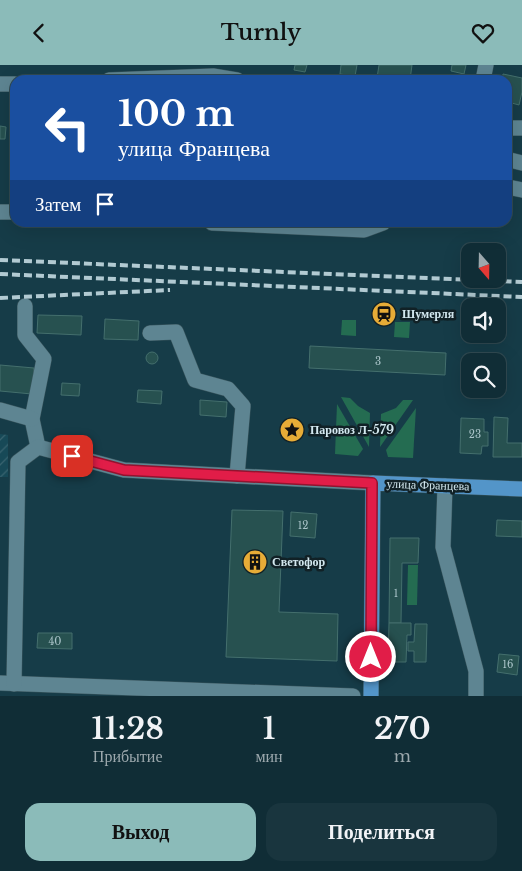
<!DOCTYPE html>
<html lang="ru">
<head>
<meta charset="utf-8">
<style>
	body { margin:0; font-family:"Libre Baskerville",serif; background:#19353e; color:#f1f3f6; height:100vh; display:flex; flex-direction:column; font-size:19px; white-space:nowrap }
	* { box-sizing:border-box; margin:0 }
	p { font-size:16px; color:#9ca8ad }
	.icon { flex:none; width:28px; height:28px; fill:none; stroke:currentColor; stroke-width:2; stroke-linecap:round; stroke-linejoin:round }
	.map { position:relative; height:631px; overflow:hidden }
	.sheet { display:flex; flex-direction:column; background:#102d36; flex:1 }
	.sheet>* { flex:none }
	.banner { position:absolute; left:10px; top:10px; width:502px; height:152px; border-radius:15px; box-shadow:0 5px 20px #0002,0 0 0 1px #304951; background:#1a4fa0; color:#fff; overflow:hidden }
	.needle { width:32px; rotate:160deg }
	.buttons { position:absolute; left:461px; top:178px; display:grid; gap:10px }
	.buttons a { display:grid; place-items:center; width:45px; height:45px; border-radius:10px; background:#102d36; box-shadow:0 5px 20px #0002,0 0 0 1px #304951; font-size:25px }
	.pin { position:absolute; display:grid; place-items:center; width:42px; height:42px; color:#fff; margin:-21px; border-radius:10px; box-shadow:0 2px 8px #0006 }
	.me { position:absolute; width:55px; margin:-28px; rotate:0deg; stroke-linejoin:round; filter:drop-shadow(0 0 4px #0008) }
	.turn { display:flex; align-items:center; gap:18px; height:105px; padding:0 25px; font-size:22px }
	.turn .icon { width:65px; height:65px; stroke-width:2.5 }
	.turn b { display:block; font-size:35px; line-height:42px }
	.then { display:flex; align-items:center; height:48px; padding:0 25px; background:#0003; gap:10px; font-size:19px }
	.eta { display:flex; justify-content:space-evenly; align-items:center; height:85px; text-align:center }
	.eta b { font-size:30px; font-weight:600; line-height:35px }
	.primary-button { display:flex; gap:10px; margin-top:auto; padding:10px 25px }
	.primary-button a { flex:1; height:58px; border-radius:15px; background:#8bbbb9; color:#111; font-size:20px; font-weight:600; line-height:58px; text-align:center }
	.primary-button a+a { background:#19353e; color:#f1f3f6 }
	header { display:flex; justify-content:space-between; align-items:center; height:65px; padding:0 25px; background:#8bbbb9; color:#111; font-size:22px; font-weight:600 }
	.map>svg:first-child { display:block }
	.industrial { fill:url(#industrial-furrows) }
	.grass { fill:#246c51 }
	.building { fill:#275150; stroke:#446f6d }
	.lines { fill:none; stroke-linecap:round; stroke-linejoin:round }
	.minor-casing { stroke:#3a565e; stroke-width:16 }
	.major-casing { stroke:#3a565e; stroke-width:16 }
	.minor { stroke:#5e8592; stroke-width:15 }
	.major { stroke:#5395c9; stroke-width:15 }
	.rail { stroke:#b2cad2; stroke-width:4; stroke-dasharray:8 4; stroke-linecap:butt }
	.route-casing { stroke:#92132f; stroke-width:12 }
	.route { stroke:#e11d48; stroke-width:9 }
	.labels { text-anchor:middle; stroke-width:5; stroke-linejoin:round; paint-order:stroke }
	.number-label { font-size:10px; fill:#a9c3c8 }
	.poi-label { font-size:12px; font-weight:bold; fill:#d4e9f0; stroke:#112126; text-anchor:start }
	.street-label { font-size:12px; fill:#d4e9f0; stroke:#112126 }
</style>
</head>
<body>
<header><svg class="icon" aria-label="back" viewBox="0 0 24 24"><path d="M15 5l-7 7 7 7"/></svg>Turnly<svg class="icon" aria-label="heart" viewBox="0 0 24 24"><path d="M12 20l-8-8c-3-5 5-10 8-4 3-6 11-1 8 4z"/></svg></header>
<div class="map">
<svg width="522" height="631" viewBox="0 0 522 631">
	<defs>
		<pattern id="industrial-furrows" width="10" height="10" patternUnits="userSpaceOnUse" patternTransform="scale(1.25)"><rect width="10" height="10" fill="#174957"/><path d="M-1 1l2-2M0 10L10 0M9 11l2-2" fill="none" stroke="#38636f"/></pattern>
	</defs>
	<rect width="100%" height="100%" fill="#163c48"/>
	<path class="industrial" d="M 0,369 L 8,370 L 8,412 L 0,412 Z"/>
	<g class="grass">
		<path d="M 342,255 L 356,255 L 356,271 L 341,270 Z"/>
		<path d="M 395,257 L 410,257 L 409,273 L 394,272 Z"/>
		<path d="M 341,332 L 350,333 L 358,341 L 370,348 L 369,382 Z"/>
		<path d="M 403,335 L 413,335 L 380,382 L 381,349 L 396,343 Z"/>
		<path d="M 337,339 L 363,384 L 358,391 L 335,389 Z"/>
		<path d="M 416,343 L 413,393 L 388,392 L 386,385 Z"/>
		<path d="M 408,500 L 418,500 L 417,540 L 407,540 Z"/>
	</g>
	<g class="building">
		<path d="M 295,0 L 307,0 L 305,7 L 294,5 Z"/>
		<path d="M 341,0 L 357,0 L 355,11 L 340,9 Z"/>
		<path d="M 379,0 L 412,0 L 410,15 L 392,15 L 377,13 Z"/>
		<path d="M 452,0 L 466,0 L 464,9 L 451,6 Z"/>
		<path d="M 503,9 L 522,13 L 522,27 L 519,40 L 508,37 L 508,15 L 502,15 Z"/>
		<path d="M 0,61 L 6,62 L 5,74 L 0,74 Z"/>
		<path d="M 38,250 L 82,251 L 81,270 L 37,268 Z"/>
		<path d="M 105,254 L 139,256 L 138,275 L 104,274 Z"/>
		<path d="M 310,281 L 446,288 L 445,310 L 309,303 Z"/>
		<circle cx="152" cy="293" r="6"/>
		<path d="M 0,300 L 34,303 L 32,329 L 0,326 Z"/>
		<path d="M 62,318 L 80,319 L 79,331 L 61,330 Z"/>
		<path d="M 138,325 L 162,326 L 161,339 L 137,337 Z"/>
		<path d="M 200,335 L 227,337 L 226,352 L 200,350 Z"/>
		<path d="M 494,352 L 508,353 L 507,378 L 522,378 L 522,392 L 493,392 Z"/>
		<path d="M 461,353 L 484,354 L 484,367 L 488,367 L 488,381 L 482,381 L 481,389 L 460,388 Z"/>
		<path d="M 232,445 L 283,446 L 279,547 L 338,549 L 337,596 L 226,592 Z"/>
		<path d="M 291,447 L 317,449 L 315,473 L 290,471 Z"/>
		<path d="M 497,455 L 522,456 L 522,472 L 496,471 Z"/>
		<path d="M 390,473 L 419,473 L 418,498 L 402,498 L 401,558 L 389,558 Z"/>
		<path d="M 389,558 L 411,558 L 411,570 L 407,570 L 406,597 L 388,597 Z"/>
		<path d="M 415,559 L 427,559 L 426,597 L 414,597 L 414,586 L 408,586 L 408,577 L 414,577 Z"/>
		<path d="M 38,568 L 72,568 L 72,584 L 37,583 Z"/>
		<path d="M 499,589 L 519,591 L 517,610 L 497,607 Z"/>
	</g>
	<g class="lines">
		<defs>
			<g id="minor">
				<path d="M 109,15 L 213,11 L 237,15"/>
				<path d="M 483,15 L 486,0"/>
				<path d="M 0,19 L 15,19"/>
				<path d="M 508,63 L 522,63"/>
				<path d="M 508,96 L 510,95 L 522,98"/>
				<path d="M 508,122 L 522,125"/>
				<path d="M 0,147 L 15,147"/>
				<path d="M 212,158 L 364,165 L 383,158"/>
				<path d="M 25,241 L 25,270 L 44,294 L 32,354 L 38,382"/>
				<path d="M 150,268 L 176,267 L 195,315 L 228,324 L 243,341 L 237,411"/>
				<path d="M 0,345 L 32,354"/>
				<path d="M 38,382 L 124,405 L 373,418"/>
				<path d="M 445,421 L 443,482 L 476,606 L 476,631"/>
				<path d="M 0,618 L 353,631"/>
				<path d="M 14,619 L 18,397 L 38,382"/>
			</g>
			<path id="major" d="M 371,631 L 373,418 L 522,424"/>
		</defs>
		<use href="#minor" class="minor-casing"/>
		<use href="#major" class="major-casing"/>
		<use href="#minor" class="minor"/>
		<use href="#major" class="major"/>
		<g class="rail">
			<path d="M 0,195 L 522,217"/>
			<path d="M 0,209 L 522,232"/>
			<path d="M 0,233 L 170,225"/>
		</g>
	</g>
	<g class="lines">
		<defs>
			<path id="route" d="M 72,391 L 124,405 L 372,418 L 371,592"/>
		</defs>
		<use href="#route" class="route-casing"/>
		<use href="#route" class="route"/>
	</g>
	<defs>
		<symbol id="station-disc" viewBox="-11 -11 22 22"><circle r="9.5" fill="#e7ac37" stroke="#112126"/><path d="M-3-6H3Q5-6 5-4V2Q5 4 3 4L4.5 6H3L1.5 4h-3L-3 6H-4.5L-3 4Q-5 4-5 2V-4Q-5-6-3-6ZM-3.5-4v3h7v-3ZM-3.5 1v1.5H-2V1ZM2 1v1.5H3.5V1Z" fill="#111"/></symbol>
		<symbol id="sight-disc" viewBox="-11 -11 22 22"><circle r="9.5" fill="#e7ac37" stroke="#112126"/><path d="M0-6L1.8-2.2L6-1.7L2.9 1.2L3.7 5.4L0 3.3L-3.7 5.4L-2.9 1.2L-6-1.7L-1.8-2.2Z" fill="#111"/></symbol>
		<symbol id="building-disc" viewBox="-11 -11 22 22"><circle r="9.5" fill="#e7ac37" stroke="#112126"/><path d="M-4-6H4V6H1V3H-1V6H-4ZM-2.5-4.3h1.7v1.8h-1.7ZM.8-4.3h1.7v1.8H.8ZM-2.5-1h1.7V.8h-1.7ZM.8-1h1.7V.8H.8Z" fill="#111"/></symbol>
	</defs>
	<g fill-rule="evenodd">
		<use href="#station-disc" x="370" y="235" width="28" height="28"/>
		<use href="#sight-disc" x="278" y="351" width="28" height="28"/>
		<use href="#building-disc" x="241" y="483" width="28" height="28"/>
	</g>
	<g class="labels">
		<g class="number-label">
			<text x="378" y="300">3</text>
			<text x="475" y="373">23</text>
			<text x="303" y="464">12</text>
			<text x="396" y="532">1</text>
			<text x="55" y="580">40</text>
			<text x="508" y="603">16</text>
		</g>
		<g class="poi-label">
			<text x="402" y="253">Шумерля</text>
			<text x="310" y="369">Паровоз Л-579</text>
			<text x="272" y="501">Светофор</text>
		</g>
		<g class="street-label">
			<text transform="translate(428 420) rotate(2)" y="4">улица Францева</text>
		</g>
	</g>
</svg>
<div class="buttons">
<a><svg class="needle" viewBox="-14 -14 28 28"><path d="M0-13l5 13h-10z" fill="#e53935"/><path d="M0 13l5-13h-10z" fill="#9ca8ad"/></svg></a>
<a><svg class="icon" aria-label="sound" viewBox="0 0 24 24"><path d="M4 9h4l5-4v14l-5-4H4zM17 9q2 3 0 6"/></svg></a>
<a><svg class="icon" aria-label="search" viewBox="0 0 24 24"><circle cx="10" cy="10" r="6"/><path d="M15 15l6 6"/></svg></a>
</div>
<div class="pin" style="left:72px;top:391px;background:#d93025"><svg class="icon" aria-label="arrive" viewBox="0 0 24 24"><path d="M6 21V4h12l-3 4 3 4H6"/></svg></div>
<svg class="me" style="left:371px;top:592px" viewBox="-20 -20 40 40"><circle r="17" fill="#e11d48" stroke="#fff" stroke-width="3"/><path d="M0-11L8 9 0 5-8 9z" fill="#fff"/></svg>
<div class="banner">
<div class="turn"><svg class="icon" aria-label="left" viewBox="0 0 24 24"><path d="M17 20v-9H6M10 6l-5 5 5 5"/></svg><div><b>100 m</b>улица Францева</div></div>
<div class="then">Затем<svg class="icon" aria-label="arrive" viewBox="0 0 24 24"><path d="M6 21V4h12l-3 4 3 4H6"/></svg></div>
</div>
</div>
<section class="sheet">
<div class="eta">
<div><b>11:28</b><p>Прибытие</p></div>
<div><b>1</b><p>мин</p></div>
<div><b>270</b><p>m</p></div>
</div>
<div class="primary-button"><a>Выход</a><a>Поделиться</a></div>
</section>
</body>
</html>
